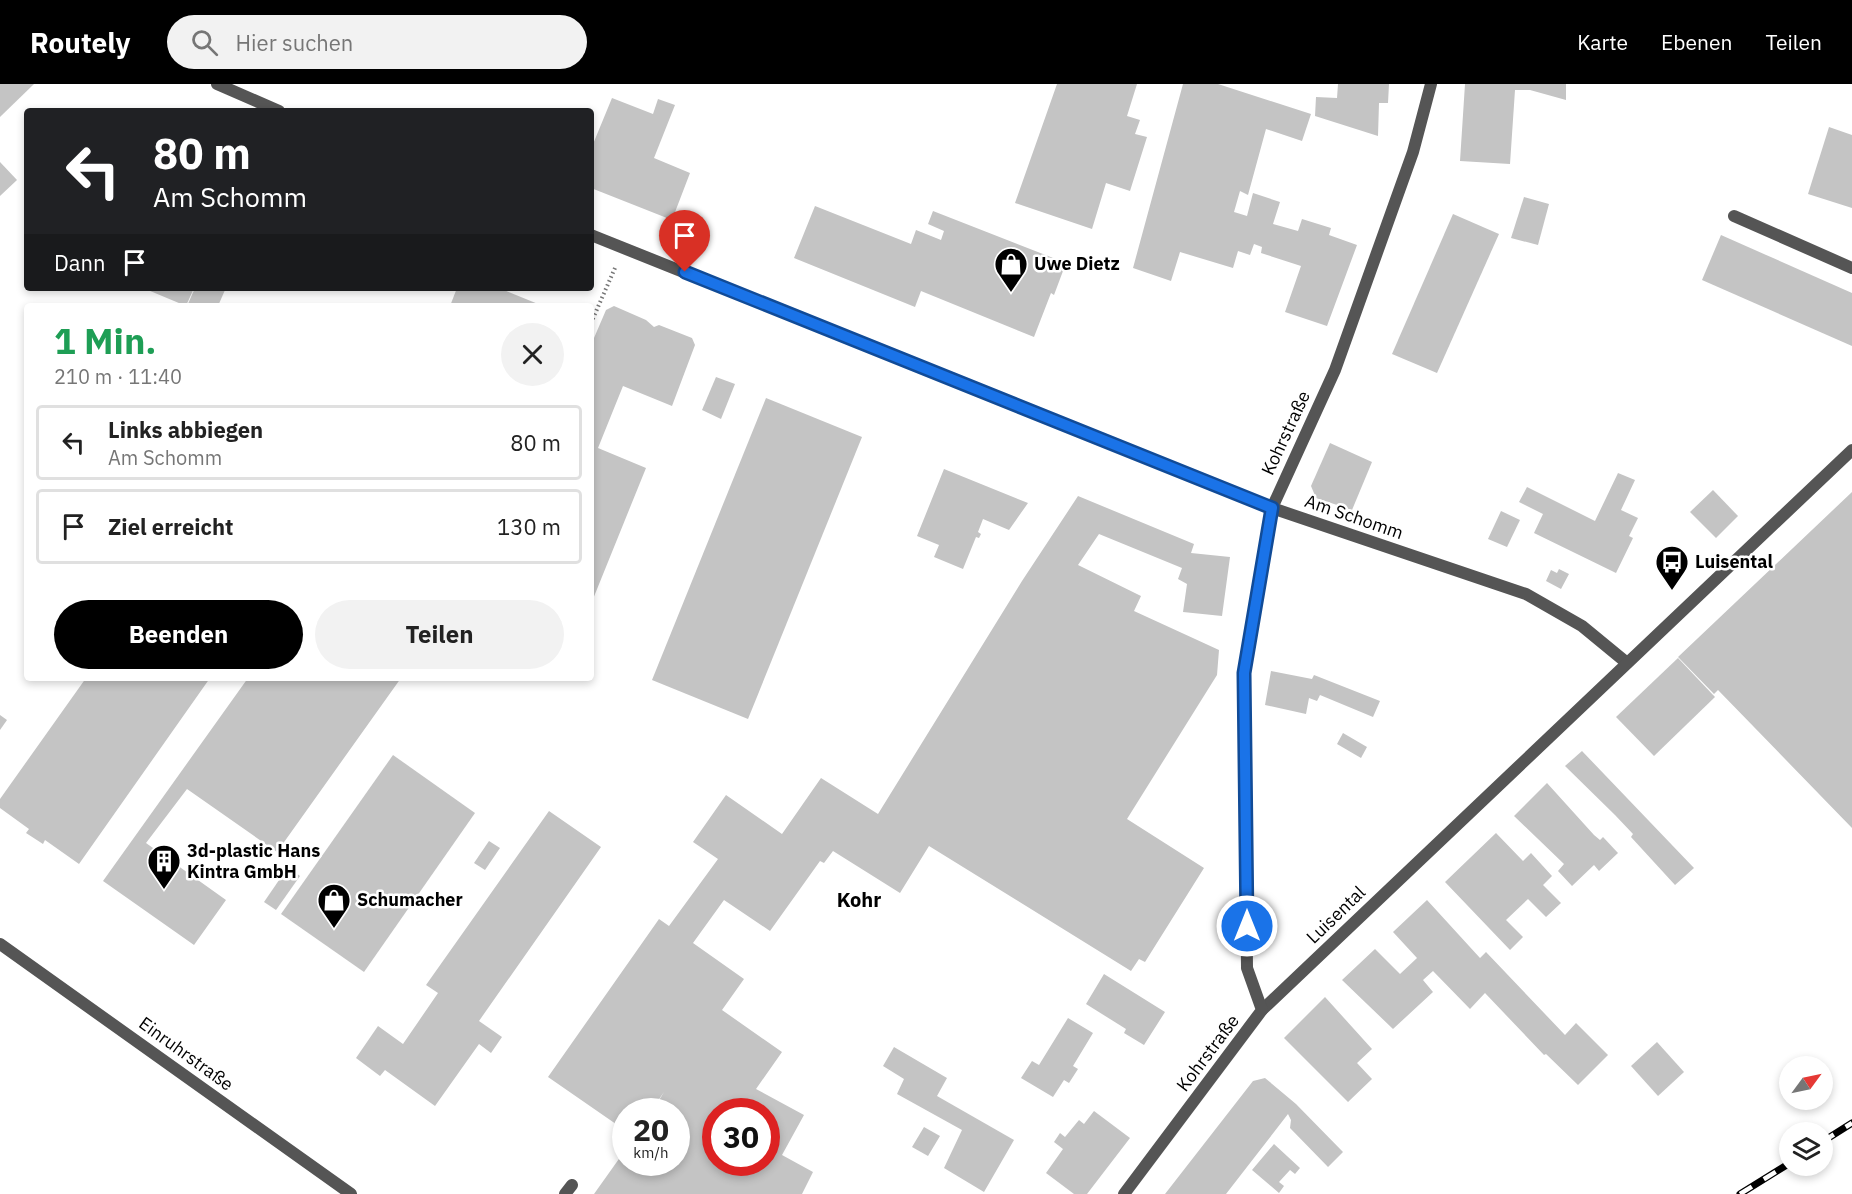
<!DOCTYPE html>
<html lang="de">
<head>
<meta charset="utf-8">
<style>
	body { margin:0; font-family:"IBM Plex Sans",sans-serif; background:#f2f2f2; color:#222; height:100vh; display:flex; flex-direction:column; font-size:22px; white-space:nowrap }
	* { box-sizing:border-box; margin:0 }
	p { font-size:20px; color:#767676 }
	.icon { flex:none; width:33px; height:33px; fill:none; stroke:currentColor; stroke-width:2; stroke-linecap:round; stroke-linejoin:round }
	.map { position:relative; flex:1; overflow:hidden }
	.side { position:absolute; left:24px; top:219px; width:570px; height:378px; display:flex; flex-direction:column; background:#fff; border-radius:6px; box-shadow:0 3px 9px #0003 }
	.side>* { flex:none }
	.banner { position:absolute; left:24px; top:24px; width:570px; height:183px; border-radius:6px; box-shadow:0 3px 9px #0003; background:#202124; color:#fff; overflow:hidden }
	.needle { width:39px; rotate:57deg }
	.fabs { position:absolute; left:1779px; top:972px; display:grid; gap:12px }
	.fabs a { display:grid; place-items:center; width:54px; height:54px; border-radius:50%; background:#fff; box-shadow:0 3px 9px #0003; font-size:30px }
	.speed { position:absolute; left:612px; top:1014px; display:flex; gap:12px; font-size:30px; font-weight:700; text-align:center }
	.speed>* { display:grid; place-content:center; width:78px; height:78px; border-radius:50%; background:#fff; box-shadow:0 3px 9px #0003; line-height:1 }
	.speed small { font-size:15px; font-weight:400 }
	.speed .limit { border:9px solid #d22; background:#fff; color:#111 }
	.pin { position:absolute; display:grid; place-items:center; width:51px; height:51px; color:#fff; margin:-62px -26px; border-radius:50% 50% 50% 0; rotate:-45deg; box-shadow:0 0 6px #0007 }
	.pin .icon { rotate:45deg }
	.me { position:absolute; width:66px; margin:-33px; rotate:0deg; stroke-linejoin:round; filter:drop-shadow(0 0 4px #0008) }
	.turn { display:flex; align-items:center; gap:21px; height:126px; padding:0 30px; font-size:27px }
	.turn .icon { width:78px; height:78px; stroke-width:2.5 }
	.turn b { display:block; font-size:42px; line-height:51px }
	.then { display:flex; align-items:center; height:57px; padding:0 30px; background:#0003; gap:12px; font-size:22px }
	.round { display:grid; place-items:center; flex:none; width:63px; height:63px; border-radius:32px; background:#f2f2f2 }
	.head { display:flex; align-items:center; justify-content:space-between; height:102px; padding:0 30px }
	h1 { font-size:36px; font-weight:700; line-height:45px; color:#1e9e55 }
	.cta { display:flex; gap:12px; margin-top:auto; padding:12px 30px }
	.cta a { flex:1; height:69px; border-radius:36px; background:#000; color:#fff; font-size:24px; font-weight:700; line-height:69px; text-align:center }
	.cta a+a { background:#f2f2f2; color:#222 }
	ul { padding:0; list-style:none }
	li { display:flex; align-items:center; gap:18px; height:75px; margin:0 12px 9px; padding:0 18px; border:3px solid #e0e0e0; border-radius:6px }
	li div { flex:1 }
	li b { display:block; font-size:22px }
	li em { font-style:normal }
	header { display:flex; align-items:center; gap:36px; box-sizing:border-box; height:84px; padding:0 30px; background:#000; color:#fff }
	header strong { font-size:28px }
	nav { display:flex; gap:33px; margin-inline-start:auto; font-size:21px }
	.search { width:420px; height:54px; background:#f2f2f2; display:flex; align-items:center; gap:15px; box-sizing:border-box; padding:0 21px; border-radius:33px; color:#767676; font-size:22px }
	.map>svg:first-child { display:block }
	.building { fill:#c4c4c4; fill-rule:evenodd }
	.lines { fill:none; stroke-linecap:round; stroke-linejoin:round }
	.path { stroke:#777; stroke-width:4; stroke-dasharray:1.5 3; stroke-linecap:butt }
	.service { stroke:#555; stroke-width:12 }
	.minor { stroke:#555; stroke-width:12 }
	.rail-casing { stroke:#000; stroke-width:7 }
	.rail { stroke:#fff; stroke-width:4.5; stroke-dasharray:14; stroke-linecap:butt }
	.route-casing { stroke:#114b97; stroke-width:15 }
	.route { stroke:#1a73e8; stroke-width:10 }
	.labels { text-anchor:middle; stroke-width:5; stroke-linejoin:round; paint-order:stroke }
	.poi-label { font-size:18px; font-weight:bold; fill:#000; stroke:#fff; text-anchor:start }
	.street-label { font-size:18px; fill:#000; stroke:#fff }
	.neighbourhood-label { font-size:20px; font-weight:bold; fill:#000; stroke:#fff }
</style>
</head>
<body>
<header>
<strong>Routely</strong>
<div class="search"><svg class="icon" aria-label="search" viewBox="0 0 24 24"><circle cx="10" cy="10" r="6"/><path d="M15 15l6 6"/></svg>Hier suchen</div>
<nav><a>Karte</a><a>Ebenen</a><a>Teilen</a></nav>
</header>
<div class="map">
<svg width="1852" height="1110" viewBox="0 0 1852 1110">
	<rect width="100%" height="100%" fill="#fff"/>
	<g class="building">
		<path d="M 0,0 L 34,0 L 0,33 Z"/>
		<path d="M 1057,0 L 1137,0 L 1127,32 L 1140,36 L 1135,50 L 1147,53 L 1130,107 L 1106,99 L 1092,145 L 1015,119 Z"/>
		<path d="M 1183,0 L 1218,0 L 1311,30 L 1302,57 L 1266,45 L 1248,111 L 1240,107 L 1234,128 L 1247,132 L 1253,109 L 1280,118 L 1273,140 L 1298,147 L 1302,135 L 1331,144 L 1329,151 L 1357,161 L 1327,242 L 1285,228 L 1301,182 L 1261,169 L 1262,163 L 1254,160 L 1250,171 L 1238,167 L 1233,184 L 1180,168 L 1171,197 L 1133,184 Z"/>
		<path d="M 1338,0 L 1389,0 L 1388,19 L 1379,19 L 1378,52 L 1315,32 L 1316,13 L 1337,14 Z"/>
		<path d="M 1465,0 L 1566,0 L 1566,16 L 1530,6 L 1515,6 L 1510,80 L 1460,77 Z"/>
		<path d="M 612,14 L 653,30 L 658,15 L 675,21 L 654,74 L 690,89 L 672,136 L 591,104 L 591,65 Z"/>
		<path d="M 1829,43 L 1852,51 L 1852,124 L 1808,110 Z"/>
		<path d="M 0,78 L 17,96 L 0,112 Z"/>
		<path d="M 1524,113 L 1549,120 L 1538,161 L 1511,154 Z"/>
		<path d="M 815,122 L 911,160 L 916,146 L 941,156 L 944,147 L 928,140 L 933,127 L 1066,179 L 1054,211 L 1051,209 L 1034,253 L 921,207 L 915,223 L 794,174 Z"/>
		<path d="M 1453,130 L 1499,150 L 1437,289 L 1392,270 Z"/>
		<path d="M 1721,151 L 1852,209 L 1852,262 L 1702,196 Z"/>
		<path d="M 143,204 L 194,204 L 186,222 Z"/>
		<path d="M 195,204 L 219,204 L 225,206 L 218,222 L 187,222 Z"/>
		<path d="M 457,204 L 499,204 L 543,222 L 450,222 Z"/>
		<path d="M 614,222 L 646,236 L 654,243 L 659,241 L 692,254 L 695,261 L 672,322 L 623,302 L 598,364 L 646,384 L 591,520 L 591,261 L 606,226 Z"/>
		<path d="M 716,293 L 735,300 L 721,335 L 702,326 Z"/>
		<path d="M 766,314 L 862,353 L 748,635 L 652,596 Z"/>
		<path d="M 1330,359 L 1372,378 L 1352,426 L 1316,414 L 1311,402 Z"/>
		<path d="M 944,385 L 1028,419 L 1009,446 L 983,435 L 978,448 L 981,450 L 979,454 L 976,453 L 963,485 L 934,473 L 939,461 L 917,452 Z"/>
		<path d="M 1618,389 L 1635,396 L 1621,426 L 1638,434 L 1629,452 L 1633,454 L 1616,489 L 1534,449 L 1543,430 L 1519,418 L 1527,403 L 1595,437 Z"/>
		<path d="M 1713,406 L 1738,432 L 1716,454 L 1690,428 Z"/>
		<path d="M 1852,408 L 1852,744 L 1718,606 L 1714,610 L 1678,573 Z"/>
		<path d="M 1078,412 L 1194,460 L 1191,469 L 1230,473 L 1222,532 L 1183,528 L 1187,500 L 1178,495 L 1182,484 L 1099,450 L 1078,481 L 1141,512 L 1134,527 L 1219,566 L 1217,591 L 1127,735 L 1204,784 L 1145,878 L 1139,875 L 1131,887 L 929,762 L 900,809 L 833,767 L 824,779 L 820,777 L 770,847 L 724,816 L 693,859 L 744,895 L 722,926 L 782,968 L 756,1005 L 804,1031 L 782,1071 L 813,1088 L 802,1110 L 594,1110 L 626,1065 L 626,1078 L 676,1078 L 676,1028 L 652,1028 L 664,1008 L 650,1028 L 626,1028 L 626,1047 L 548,993 L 659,835 L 669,842 L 718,775 L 693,758 L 726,711 L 782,750 L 821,694 L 878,730 L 1022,497 ZM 716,1028 L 766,1028 L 766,1078 L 716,1078 Z"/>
		<path d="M 1501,427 L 1520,436 L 1507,463 L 1488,455 Z"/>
		<path d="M 1559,485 L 1569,490 L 1561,505 L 1546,497 L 1551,486 L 1557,489 Z"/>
		<path d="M 1678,574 L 1715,613 L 1654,672 L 1616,633 Z"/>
		<path d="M 1271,587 L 1312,595 L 1314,591 L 1380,617 L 1373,633 L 1320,611 L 1317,617 L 1309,614 L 1306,630 L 1265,621 Z"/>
		<path d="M 86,594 L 210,594 L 79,780 L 45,756 L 43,760 L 26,749 L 29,745 L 0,724 L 0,715 Z"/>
		<path d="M 248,594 L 401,594 L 277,768 L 187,705 L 146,759 L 226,816 L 194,861 L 103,797 Z"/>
		<path d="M 0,631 L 7,636 L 0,646 Z"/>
		<path d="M 1343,649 L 1367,663 L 1361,674 L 1337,660 Z"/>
		<path d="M 1582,667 L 1694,784 L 1675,801 L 1631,753 L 1633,750 L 1615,731 L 1565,682 Z"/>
		<path d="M 393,671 L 475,729 L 364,888 L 281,830 Z"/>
		<path d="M 1547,699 L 1594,751 L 1600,756 L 1603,753 L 1618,769 L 1599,787 L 1594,781 L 1572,802 L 1558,787 L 1564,780 L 1514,732 Z"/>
		<path d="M 549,727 L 601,763 L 479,937 L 502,953 L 491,969 L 479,960 L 435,1022 L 385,986 L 380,992 L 356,974 L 378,942 L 403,960 L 438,909 L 426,901 Z"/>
		<path d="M 1496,749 L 1523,777 L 1531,769 L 1552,792 L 1543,801 L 1561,819 L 1546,833 L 1528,815 L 1506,836 L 1523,853 L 1510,866 L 1445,798 Z"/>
		<path d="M 489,757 L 500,764 L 485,786 L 474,779 Z"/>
		<path d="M 288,783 L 300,792 L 276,826 L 264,818 Z"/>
		<path d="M 1427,816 L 1480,874 L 1486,868 L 1565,951 L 1576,939 L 1608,971 L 1578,1001 L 1546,970 L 1544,971 L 1485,909 L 1470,925 L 1433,887 L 1423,896 L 1433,908 L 1393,945 L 1342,896 L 1375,865 L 1400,890 L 1417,874 L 1393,848 Z"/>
		<path d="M 1104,890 L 1165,928 L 1144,961 L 1124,949 L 1126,945 L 1086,920 Z"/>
		<path d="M 1325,913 L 1372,965 L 1357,979 L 1372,995 L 1348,1018 L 1284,954 Z"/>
		<path d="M 1068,934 L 1093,949 L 1073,982 L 1078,985 L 1069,999 L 1064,996 L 1053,1013 L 1021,994 L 1032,977 L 1039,981 Z"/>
		<path d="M 1657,958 L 1684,988 L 1658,1012 L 1631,982 Z"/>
		<path d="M 894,963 L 947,994 L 937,1012 L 1014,1056 L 984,1108 L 944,1084 L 962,1046 L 897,1010 L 904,995 L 883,982 Z"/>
		<path d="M 1265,994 L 1296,1020 L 1343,1068 L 1328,1083 L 1290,1044 L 1291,1036 L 1288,1030 L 1226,1110 L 1165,1110 L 1253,997 Z"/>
		<path d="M 1094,1027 L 1130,1054 L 1087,1110 L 1074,1110 L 1046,1089 L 1063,1065 L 1054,1058 L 1060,1049 L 1065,1053 L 1079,1036 L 1084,1040 Z"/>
		<path d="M 924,1043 L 940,1052 L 928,1072 L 912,1063 Z"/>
		<path d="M 1274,1060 L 1300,1084 L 1295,1090 L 1290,1086 L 1279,1098 L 1284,1102 L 1279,1109 L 1252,1086 Z"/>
	</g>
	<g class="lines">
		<path class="path" d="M 591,239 L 615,184"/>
		<g class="service">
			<path d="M 1734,132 L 1852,184"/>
			<path d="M 565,1110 L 572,1101"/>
		</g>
		<g class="minor">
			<path d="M 217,0 L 279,27"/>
			<path d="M 591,151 L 1272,424 L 1526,510 L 1582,542 L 1627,579"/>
			<path d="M 0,860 L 351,1110"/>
			<path d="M 1262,926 L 1852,366"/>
			<path d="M 1124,1110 L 1262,926 L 1247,884 L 1244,589 L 1272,424 L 1335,286 L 1413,68 L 1431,0"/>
		</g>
		<defs>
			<g id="rail">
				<path d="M 1822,1058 L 1852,1039"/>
				<path d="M 1740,1110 L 1790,1079"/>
			</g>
		</defs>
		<use href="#rail" class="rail-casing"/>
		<use href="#rail" class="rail"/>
	</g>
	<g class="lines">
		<defs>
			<path id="route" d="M 685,188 L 1272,424 L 1244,589 L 1247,842"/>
		</defs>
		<use href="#route" class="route-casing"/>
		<use href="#route" class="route"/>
	</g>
	<defs>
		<symbol id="shop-pin" viewBox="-11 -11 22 30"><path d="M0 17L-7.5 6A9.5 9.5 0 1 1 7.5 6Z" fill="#000" stroke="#fff"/><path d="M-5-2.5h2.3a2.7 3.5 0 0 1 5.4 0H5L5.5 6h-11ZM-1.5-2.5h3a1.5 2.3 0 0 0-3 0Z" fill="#fff"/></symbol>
		<symbol id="bus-pin" viewBox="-11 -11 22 30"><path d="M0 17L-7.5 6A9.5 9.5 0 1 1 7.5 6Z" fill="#000" stroke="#fff"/><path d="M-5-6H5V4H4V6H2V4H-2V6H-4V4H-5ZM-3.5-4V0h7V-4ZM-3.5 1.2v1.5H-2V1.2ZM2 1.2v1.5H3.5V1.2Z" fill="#fff"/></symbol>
		<symbol id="building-pin" viewBox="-11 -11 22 30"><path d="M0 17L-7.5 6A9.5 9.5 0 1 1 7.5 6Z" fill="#000" stroke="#fff"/><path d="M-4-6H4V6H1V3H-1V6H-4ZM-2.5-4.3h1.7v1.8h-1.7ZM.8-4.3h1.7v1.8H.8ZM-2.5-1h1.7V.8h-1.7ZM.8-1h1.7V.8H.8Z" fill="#fff"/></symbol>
	</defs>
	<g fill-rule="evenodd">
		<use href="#shop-pin" x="992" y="161" width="38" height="52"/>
		<use href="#bus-pin" x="1653" y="459" width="38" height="52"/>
		<use href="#building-pin" x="145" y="758" width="38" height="52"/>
		<use href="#shop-pin" x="315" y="797" width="38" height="52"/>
	</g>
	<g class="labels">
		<g class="poi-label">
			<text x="1034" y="186">Uwe Dietz</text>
			<text x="1695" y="484">Luisental</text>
			<text x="187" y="773">3d-plastic Hans<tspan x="187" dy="21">Kintra GmbH</tspan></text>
			<text x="357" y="822">Schumacher</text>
		</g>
		<g class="street-label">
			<text transform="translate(1286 349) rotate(-65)" y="6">Kohrstraße</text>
			<text transform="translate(1354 433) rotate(19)" y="6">Am Schomm</text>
			<text transform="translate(1336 831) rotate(-44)" y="6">Luisental</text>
			<text transform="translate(1208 969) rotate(-53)" y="6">Kohrstraße</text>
			<text transform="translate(186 970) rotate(36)" y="6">Einruhrstraße</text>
		</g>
		<g class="neighbourhood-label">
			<text x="859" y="823">Kohr</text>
		</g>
	</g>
</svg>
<div class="fabs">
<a><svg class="needle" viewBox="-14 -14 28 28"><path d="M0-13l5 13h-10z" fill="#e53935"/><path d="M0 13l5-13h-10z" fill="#767676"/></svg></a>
<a><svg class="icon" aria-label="layers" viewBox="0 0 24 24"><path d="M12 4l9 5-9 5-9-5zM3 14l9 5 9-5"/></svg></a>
</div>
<div class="speed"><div>20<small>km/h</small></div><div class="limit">30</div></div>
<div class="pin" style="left:685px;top:188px;background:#d93025"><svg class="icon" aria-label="arrive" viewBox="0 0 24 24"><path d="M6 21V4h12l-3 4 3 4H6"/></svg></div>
<svg class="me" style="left:1247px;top:842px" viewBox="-20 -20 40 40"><circle r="17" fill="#1a73e8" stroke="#fff" stroke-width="3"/><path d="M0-11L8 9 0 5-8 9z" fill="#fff"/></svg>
<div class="banner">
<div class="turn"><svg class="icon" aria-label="left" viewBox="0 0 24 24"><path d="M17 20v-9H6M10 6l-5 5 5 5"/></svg><div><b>80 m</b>Am Schomm</div></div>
<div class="then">Dann<svg class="icon" aria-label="arrive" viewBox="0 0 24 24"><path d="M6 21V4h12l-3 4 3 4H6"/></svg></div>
</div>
<section class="side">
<div class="head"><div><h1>1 Min.</h1><p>210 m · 11:40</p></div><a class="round"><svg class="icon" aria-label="close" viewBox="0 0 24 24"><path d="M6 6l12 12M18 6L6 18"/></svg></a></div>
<ul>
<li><svg class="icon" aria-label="left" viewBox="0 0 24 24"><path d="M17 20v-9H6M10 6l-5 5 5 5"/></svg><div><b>Links abbiegen</b><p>Am Schomm</p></div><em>80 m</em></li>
<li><svg class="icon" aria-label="arrive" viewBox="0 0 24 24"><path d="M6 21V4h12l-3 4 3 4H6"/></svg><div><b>Ziel erreicht</b></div><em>130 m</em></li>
</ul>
<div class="cta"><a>Beenden</a><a>Teilen</a></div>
</section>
</div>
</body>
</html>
